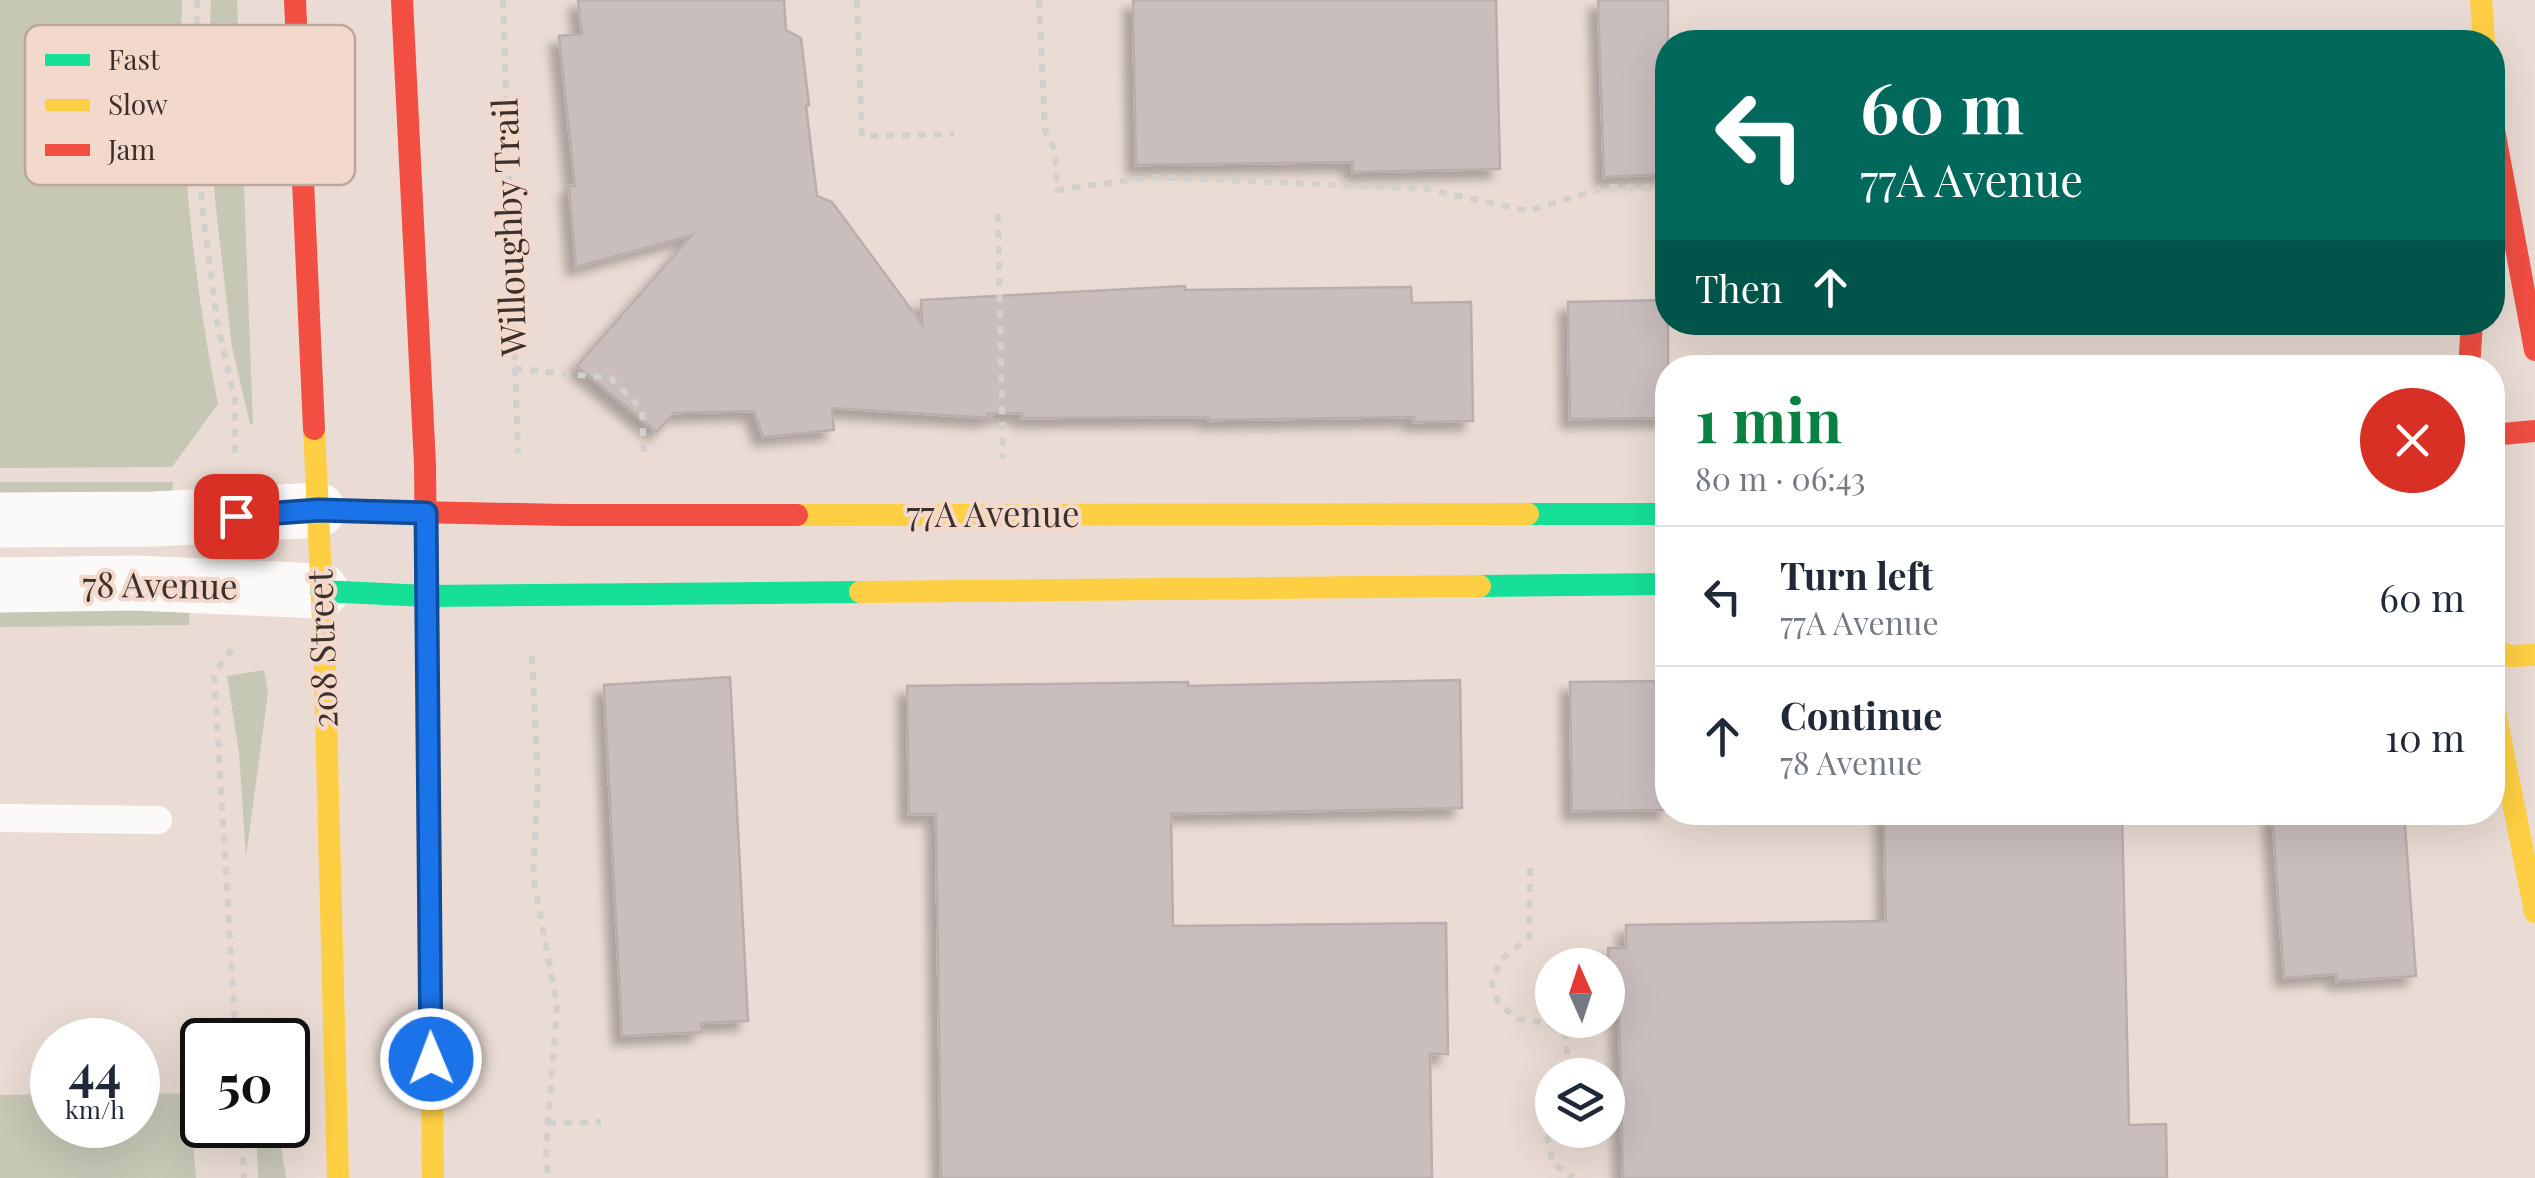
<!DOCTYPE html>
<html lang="en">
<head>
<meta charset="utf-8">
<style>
	body { margin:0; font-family:"Playfair Display",serif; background:#f2f2f3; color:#1f2937; height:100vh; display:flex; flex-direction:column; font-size:38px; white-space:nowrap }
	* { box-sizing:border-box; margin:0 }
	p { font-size:32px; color:#747a83 }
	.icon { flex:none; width:55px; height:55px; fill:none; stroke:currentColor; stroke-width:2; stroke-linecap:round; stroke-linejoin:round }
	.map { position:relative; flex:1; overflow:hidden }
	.side { position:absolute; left:1655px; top:355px; width:850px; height:470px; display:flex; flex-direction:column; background:#fff; border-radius:40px; box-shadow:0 10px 40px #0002 }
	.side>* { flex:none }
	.guide { position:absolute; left:1655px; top:30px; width:850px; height:305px; border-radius:40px; box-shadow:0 10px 40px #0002; background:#00695c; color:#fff; overflow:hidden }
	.needle { width:65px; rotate:357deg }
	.fabs { position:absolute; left:1535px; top:948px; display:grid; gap:20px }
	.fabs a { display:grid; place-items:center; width:90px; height:90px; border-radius:50%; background:#fff; box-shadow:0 10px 40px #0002; font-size:50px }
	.speed { position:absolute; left:30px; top:1018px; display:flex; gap:20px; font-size:50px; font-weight:700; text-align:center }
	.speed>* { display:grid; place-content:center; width:130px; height:130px; border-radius:50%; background:#fff; box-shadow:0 10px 40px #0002; line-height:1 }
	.speed small { font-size:25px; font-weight:400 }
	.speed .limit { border:5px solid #111; border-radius:15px; background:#fff; color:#111 }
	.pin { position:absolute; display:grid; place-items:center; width:85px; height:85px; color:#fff; margin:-42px; border-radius:20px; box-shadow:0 5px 15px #0006 }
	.me { position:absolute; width:110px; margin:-55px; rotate:359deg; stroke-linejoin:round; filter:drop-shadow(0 0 8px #0008) }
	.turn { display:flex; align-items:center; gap:35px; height:210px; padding:0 40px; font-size:45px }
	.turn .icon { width:130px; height:130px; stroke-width:2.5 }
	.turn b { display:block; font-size:70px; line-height:85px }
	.then { display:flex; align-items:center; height:95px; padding:0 40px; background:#0003; gap:20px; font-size:38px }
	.round { display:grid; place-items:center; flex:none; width:105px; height:105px; border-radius:52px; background:#f2f2f3 }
	.head { display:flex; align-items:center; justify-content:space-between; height:170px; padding:0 40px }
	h1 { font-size:60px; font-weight:700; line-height:75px; color:#0b8043 }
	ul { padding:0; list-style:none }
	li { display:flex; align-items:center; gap:30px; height:140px; padding:0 40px; border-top:2px solid #e0e1e3 }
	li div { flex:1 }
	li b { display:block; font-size:38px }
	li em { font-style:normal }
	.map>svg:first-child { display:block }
	.green { fill:#c6c7b5 }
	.building { fill:#cabebd; stroke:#b9aead; stroke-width:2.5; filter:url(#shadow) }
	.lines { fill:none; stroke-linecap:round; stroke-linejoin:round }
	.path { stroke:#d3cfcd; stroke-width:6; stroke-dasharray:8 8; stroke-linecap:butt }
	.lane { stroke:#fcfaf9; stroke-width:28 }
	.street { stroke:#fcfaf9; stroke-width:55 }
	.fast { stroke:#16e098; stroke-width:22 }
	.slow { stroke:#ffcf43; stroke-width:22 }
	.jam { stroke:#f24e42; stroke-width:22 }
	.route-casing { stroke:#114b97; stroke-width:25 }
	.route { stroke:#1a73e8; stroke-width:18 }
	.labels { text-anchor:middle; stroke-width:8; stroke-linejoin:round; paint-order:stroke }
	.street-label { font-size:35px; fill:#3b312c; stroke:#f2d9cc }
	.key { fill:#f2d9cc; stroke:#bba79c; stroke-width:2.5 }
	.key-label { font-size:28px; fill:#3b312c }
</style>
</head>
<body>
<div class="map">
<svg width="2535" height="1178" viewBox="0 0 2535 1178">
	<defs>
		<filter id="shadow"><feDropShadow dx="-9" dy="9" stdDeviation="5" flood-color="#0004"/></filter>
	</defs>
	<rect width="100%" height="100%" fill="#eadcd4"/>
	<g class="green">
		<path d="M 0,0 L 182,0 C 179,137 191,270 218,404 L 172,467 L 0,468 Z"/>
		<path d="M 211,0 L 237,0 L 253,425 L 250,424 L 232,347 L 216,209 L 207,111 Z"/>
		<path d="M 0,482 L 173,482 L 172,501 L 0,502 Z"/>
		<path d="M 0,606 L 189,608 L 189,625 L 0,627 Z"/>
		<path d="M 264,670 L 268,693 L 246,857 L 239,753 L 227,676 Z"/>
		<path d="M 138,1093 L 189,1094 L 196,1178 L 0,1178 L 0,1095 L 52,1094 L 52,1125 L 138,1125 Z"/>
		<path d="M 256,1125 L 277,1125 L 286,1178 L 258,1178 Z"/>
	</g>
	<g class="building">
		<path d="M 578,0 L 784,0 L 786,30 L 801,38 L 809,105 L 806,106 L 817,196 L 832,202 L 922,324 L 921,300 L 1185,286 L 1185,290 L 1411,287 L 1412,303 L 1471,302 L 1473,421 L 1414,422 L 1414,417 L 1209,420 L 1209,417 L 1022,418 L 1022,413 L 988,414 L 991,418 L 832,408 L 834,430 L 763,437 L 754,411 L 674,413 L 657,432 L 577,366 L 692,235 L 576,267 L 569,186 L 575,186 L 559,36 L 582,34 Z"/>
		<path d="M 1133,0 L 1496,0 L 1500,169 L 1353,172 L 1353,162 L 1136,165 Z"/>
		<path d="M 1598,0 L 1668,0 L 1668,174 L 1604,177 Z"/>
		<path d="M 1668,300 L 1668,418 L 1570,419 L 1568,302 Z"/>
		<path d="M 730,677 L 748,1021 L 701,1023 L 702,1032 L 622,1036 L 604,685 Z"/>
		<path d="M 1460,680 L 1462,808 L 1171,814 L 1173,926 L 1446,923 L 1448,1054 L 1430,1054 L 1432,1178 L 941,1178 L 936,814 L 909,814 L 907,686 L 1188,682 L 1188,686 Z"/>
		<path d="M 1668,681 L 1668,810 L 1572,811 L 1570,682 Z"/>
		<path d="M 1884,812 L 2122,812 L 2129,1125 L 2166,1124 L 2167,1178 L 1623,1178 L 1619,1003 L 1608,1003 L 1608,948 L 1626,948 L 1626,925 L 1886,921 Z"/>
		<path d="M 2272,812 L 2404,812 L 2416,976 L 2337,981 L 2336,974 L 2284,978 Z"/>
	</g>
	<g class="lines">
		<g class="path">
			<path d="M 197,0 L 195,93 L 202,204 L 217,322 L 235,400 L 235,456"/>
			<path d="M 503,0 L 518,453"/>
			<path d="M 857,0 L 862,136 L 954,134"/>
			<path d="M 1039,0 L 1045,130 L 1055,150 L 1057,190 L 1154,177 L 1427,189 L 1528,211 L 1607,187 L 1668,188"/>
			<path d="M 998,214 L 1003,458"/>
			<path d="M 514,369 L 611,378 L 642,410 L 644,457"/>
			<path d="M 232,649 L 214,674 L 236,1040"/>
			<path d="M 532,656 L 538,781 L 533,875 L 557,1006 L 546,1151 L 548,1178"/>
			<path d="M 1530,868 L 1529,938 L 1500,960 L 1492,984 L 1498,1002 L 1517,1019 L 1546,1023 L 1565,1034 L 1569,1075"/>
			<path d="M 1543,1120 L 1553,1163 L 1573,1178"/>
			<path d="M 548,1123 L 601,1122"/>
			<path d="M 241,1125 L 244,1178"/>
		</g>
		<path class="lane" d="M 0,818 L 158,820"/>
		<g class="street">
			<path d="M 0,520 L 155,519 L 318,510"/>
			<path d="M 0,585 L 135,583 L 321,591"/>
		</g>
		<g class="fast">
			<path d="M 1528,514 L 1668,514"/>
			<path d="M 1480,586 L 1668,584"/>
			<path d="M 321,591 L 427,596 L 860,592"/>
		</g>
		<g class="slow">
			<path d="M 2481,0 L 2484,42"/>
			<path d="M 314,429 L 324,641 L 338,1178"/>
			<path d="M 797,515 L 1528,514"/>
			<path d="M 860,592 L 1480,586"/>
			<path d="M 427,648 L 433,1178"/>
			<path d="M 2492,650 L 2511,656 L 2535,655"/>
			<path d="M 2492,697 L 2535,912"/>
		</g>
		<g class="jam">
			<path d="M 295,0 L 314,429"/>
			<path d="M 402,0 L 425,465 L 427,648"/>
			<path d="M 2492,119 L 2535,350"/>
			<path d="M 2469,368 L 2472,322"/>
			<path d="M 2492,435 L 2535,431"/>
			<path d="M 318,510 L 564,515 L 797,515"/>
		</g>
	</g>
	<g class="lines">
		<defs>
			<path id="route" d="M 236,516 L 318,510 L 426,513 L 431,1059"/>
		</defs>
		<use href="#route" class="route-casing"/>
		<use href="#route" class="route"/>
	</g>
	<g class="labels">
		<g class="street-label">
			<text transform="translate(510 227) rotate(-92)" y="12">Willoughby Trail</text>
			<text x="993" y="527">77A Avenue</text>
			<text transform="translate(160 586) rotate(1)" y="12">78 Avenue</text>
			<text transform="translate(323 649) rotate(-92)" y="12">208 Street</text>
		</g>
	</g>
	<rect x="25" y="25" width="330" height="160" rx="15" class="key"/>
	<rect x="45" y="54" width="45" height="12" fill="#16e098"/>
	<rect x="45" y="99" width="45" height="12" fill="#ffcf43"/>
	<rect x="45" y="144" width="45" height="12" fill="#f24e42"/>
	<g class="key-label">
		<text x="108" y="70">Fast</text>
		<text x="108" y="115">Slow</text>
		<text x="108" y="160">Jam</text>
	</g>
</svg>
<div class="fabs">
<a><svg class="needle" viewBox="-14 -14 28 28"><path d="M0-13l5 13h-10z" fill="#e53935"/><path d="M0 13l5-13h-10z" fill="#747a83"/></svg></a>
<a><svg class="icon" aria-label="layers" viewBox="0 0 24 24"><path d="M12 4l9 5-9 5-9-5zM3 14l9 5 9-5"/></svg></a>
</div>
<div class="speed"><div>44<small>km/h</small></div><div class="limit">50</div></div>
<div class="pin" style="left:236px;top:516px;background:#d93025"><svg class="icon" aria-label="arrive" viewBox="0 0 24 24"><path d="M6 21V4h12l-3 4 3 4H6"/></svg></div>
<svg class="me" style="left:431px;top:1059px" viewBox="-20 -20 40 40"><circle r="17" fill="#1a73e8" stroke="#fff" stroke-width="3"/><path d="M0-11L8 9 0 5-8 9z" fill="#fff"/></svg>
<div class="guide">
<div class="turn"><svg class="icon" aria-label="left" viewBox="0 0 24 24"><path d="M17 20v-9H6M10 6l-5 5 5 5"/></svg><div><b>60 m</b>77A Avenue</div></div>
<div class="then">Then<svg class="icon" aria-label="ahead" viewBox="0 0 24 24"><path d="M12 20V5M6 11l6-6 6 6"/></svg></div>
</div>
<section class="side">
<div class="head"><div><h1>1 min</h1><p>80 m · 06:43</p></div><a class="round" style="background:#d93025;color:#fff"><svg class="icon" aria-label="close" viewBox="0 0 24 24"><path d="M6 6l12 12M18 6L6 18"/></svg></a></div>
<ul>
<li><svg class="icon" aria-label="left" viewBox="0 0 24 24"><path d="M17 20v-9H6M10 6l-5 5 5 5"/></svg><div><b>Turn left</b><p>77A Avenue</p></div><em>60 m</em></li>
<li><svg class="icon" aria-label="ahead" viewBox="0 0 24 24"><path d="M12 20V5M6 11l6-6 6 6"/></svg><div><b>Continue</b><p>78 Avenue</p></div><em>10 m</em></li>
</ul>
</section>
</div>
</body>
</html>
